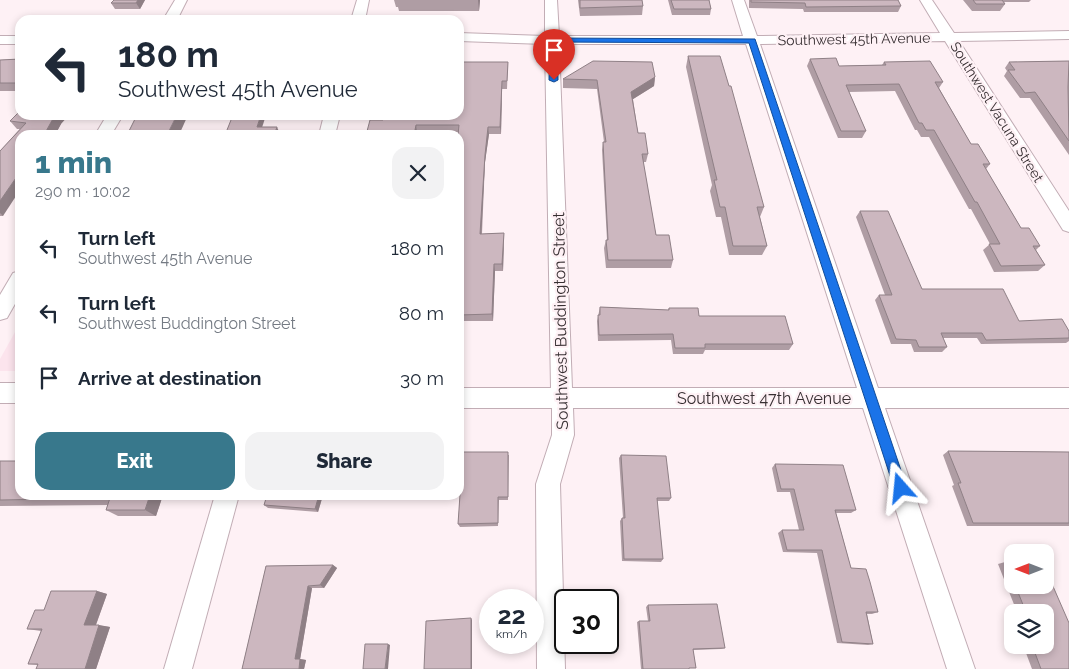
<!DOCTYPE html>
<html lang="en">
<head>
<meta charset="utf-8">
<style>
	body { margin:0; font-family:Raleway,sans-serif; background:#f2f2f3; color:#1f2937; height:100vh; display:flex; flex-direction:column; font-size:19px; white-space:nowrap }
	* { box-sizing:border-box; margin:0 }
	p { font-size:16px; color:#747a83 }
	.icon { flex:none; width:28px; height:28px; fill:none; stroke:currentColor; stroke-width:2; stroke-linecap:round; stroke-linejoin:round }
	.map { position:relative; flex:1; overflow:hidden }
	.side { position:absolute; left:15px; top:130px; width:449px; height:370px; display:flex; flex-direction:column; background:#fff; border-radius:15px; box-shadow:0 2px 8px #0003 }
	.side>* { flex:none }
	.top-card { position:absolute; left:15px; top:15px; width:449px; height:105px; border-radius:15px; box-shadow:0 2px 8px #0003; background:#fff; color:#1f2937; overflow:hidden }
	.needle { width:32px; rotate:270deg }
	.buttons { position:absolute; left:1004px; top:544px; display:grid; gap:10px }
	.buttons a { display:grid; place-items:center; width:50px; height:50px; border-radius:10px; background:#fff; box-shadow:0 2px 8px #0003; font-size:25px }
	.speed { position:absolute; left:479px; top:589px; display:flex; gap:10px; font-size:25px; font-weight:700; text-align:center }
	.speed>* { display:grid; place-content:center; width:65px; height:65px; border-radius:50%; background:#fff; box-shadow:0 2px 8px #0003; line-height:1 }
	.speed small { font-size:12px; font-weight:400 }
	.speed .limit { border:2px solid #111; border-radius:8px; background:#fff; color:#111 }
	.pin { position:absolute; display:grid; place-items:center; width:42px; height:42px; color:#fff; margin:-51px -21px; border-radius:50% 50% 50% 0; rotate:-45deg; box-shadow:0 0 5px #0007 }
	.pin .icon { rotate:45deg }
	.me { position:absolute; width:55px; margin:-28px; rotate:342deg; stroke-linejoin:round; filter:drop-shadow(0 0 4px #0008) }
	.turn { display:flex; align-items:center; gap:18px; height:105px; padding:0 20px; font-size:22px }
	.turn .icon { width:65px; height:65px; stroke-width:2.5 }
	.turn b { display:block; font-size:35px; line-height:42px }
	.round { display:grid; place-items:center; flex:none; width:52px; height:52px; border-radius:15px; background:#f2f2f3 }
	.head { display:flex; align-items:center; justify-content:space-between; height:85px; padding:0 20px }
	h1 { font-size:30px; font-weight:800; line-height:38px; color:#38788c }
	.action { display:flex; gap:10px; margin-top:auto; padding:10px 20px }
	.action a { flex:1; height:58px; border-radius:15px; background:#38788c; color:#fff; font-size:20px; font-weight:800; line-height:58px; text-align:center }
	.action a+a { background:#f2f2f3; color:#1f2937 }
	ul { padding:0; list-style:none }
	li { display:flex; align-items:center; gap:15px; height:65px; padding:0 20px }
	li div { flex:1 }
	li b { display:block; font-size:19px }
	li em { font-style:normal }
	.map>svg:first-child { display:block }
	.built { fill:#fce4ed }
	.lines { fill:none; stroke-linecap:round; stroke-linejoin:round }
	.street-casing { stroke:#c2adb5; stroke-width:2 }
	.street { fill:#fff; fill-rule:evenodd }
	.wall { fill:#af9da4 }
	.shaded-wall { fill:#8f8086 }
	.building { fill:#ccb7bf; stroke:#8f8086 }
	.route { fill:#1a73e8; stroke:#114b97 }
	.labels { text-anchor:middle; stroke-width:4.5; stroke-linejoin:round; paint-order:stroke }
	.far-street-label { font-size:14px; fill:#372f32; stroke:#fef1f5 }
	.street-label { font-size:16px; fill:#372f32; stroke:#fef1f5 }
</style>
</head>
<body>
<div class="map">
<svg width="1069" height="669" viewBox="0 0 1069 669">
	<rect width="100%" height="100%" fill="#fef1f5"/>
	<path class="built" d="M 20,323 L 20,371 L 0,371 L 0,359 Z"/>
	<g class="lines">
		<defs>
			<g id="street">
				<path d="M 175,0 L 187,0 L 177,20 L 163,20 Z"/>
				<path d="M 357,0 L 369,0 L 365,20 L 351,20 Z"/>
				<path d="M 545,0 L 557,0 L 559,36 L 743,36 L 732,0 L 744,0 L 757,36 L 940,33 L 920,0 L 932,0 L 954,33 L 1069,31 L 1069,39 L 959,41 L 1069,211 L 1069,232 L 1063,230 L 945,41 L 760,44 L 878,388 L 1069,388 L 1069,408 L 885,408 L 975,669 L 947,669 L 863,408 L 573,408 L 574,435 L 560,484 L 565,669 L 537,669 L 536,484 L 552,435 L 552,408 L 459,408 L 459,388 L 551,388 L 545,44 L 459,41 L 459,33 L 545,36 ZM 559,44 L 746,44 L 857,388 L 572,388 Z"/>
				<rect x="0" y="36" width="20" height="8"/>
				<path d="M 107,115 L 123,115 L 111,135 L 95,135 Z"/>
				<path d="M 324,115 L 340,115 L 335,135 L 319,135 Z"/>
				<path d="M 20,271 L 20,295 L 7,318 L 0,320 L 0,295 L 13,273 Z"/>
				<rect x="0" y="383" width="20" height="20"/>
				<path d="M 215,495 L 239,495 L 192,669 L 164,669 Z"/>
			</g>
		</defs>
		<use href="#street" class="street-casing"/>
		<use href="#street" class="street"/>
	</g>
	<g class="wall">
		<path d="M 114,0 L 145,0 L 140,9 L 115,9 L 111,3 Z"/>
		<path d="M 394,0 L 480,0 L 479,11 L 399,11 L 398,7 L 396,7 Z"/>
		<path d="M 578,0 L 642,0 L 643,6 L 642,15 L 580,16 Z"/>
		<path d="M 668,0 L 709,0 L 711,9 L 710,15 L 672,15 Z"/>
		<path d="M 749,0 L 898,0 L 901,6 L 898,12 L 804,12 L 803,9 L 749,8 Z"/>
		<path d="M 963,0 L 1031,0 L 1029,2 L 1004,2 L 1005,4 L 1000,11 L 972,11 Z"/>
		<path d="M 688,56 L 764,207 L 760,217 L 767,246 L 762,255 L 729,255 L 721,217 L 716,217 L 710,191 L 712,185 L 686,67 Z"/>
		<path d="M 20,59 L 20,91 L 0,91 L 0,60 Z"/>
		<path d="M 810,59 L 839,66 L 882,65 L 884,62 L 943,82 L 939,88 L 971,144 L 990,164 L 986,169 L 1021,228 L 1040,246 L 1036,250 L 1045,265 L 1038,271 L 994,272 L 983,250 L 990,244 L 971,209 L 969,209 L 929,137 L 921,137 L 917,130 L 915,130 L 895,91 L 849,92 L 866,131 L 862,138 L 838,138 L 807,66 Z"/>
		<path d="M 1069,61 L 1069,155 L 1030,98 L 1020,98 L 1004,76 L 1007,71 L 1005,68 L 1009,62 Z"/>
		<path d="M 508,62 L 507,89 L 502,89 L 501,134 L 489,134 L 485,162 L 482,234 L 504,233 L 503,271 L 495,271 L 493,321 L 459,321 L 458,132 L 417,132 L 417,135 L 366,135 L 383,120 Z"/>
		<path d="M 655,77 L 654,86 L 633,99 L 638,133 L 648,154 L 646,162 L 643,162 L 656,235 L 673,260 L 671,268 L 606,268 L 604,248 L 606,240 L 607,240 L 602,150 L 603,142 L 604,142 L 597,89 L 563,88 L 563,79 Z"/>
		<path d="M 10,121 L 61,124 L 55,135 L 20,135 L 3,216 L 0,216 L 0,151 L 20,129 L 17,129 Z"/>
		<path d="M 860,211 L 922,289 L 1019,321 L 1069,331 L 1069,341 L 1066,343 L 981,344 L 977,338 L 943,338 L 947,347 L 942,352 L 914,352 L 911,344 L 891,344 L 875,300 L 879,295 L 885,295 L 856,217 Z"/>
		<path d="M 600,307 L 668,310 L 669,308 L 793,344 L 789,350 L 705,350 L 703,354 L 673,354 L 671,340 L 598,341 L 597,321 Z"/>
		<path d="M 948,451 L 1069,452 L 1069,526 L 967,526 L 952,486 L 954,485 L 943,455 Z"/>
		<path d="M 459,454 L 509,455 L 508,500 L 499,500 L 498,526 L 460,527 L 458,524 L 461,483 L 459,483 Z"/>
		<path d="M 621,455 L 671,498 L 669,501 L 657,501 L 663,559 L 661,562 L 622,561 L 620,521 L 622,518 L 623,518 L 619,458 Z"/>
		<path d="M 0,461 L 20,495 L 163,495 L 156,516 L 118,516 L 106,510 L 108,505 L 0,506 Z"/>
		<path d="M 775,464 L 856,510 L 851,513 L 836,513 L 851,568 L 878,612 L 872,614 L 867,614 L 873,644 L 868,645 L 837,643 L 817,553 L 783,552 L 778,533 L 782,530 L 799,530 L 790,492 L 777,492 L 772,468 Z"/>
		<path d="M 323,495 L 318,512 L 268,508 L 264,505 Z"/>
		<path d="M 1005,562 L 1012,562 L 1012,585 L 1045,585 L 1069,669 L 1032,669 L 1023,645 L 1045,645 L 1045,612 L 1017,612 L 998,564 Z"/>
		<path d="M 333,565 L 337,568 L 324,588 L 312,588 L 300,659 L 306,660 L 304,669 L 242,669 L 266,566 Z"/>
		<path d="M 97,591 L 107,594 L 96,625 L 110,627 L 96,669 L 36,669 L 38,665 L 28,664 L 41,631 L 27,629 L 44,610 Z"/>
		<path d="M 648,605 L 725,648 L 721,649 L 693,650 L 696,668 L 689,668 L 689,669 L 641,669 L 637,622 L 639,621 L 648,621 L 646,607 Z"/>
	</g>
	<g class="shaded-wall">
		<path d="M 138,0 L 145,0 L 140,9 L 136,3 Z"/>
		<path d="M 478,0 L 480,0 L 479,11 Z"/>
		<path d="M 655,77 L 654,86 L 630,101 L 631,92 Z"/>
		<path d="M 502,81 L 502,89 L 501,134 L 500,127 Z"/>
		<path d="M 55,115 L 69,115 L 61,124 L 55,135 L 44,135 Z"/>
		<path d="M 177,115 L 188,115 L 179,135 L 167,135 Z"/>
		<path d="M 261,115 L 266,115 L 260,134 L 257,127 Z"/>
		<path d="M 416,125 L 417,132 L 417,135 L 414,135 Z"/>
		<path d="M 277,127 L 280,134 L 279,135 L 274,135 Z"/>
		<path d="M 488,127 L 489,134 L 485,162 L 481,240 L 480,234 L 485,155 Z"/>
		<path d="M 20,172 L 20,190 L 3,216 L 0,213 L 0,201 Z"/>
		<path d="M 504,233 L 504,240 L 503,271 L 502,264 Z"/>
		<path d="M 494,264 L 495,271 L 493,321 L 492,314 Z"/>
		<path d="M 150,495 L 163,495 L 156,516 L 145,510 Z"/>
		<path d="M 319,495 L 323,495 L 318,512 L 315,509 Z"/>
		<path d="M 333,565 L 337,568 L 324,588 L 320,585 Z"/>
		<path d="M 308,586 L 312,588 L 300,660 L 295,659 Z"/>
		<path d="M 97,591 L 107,594 L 95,627 L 84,625 Z"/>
		<path d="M 471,618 L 472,620 L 472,669 L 471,669 Z"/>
		<path d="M 99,625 L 110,627 L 96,669 L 85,669 Z"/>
		<path d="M 388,644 L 390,645 L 388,669 L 385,669 Z"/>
		<path d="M 300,659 L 306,660 L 304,669 L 299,669 Z"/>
	</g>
	<g class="building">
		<path d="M 114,0 L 138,0 L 136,3 L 111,3 Z"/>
		<path d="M 580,0 L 642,0 L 643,6 L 580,8 Z"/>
		<path d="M 671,0 L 709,0 L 711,9 L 674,9 Z"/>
		<path d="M 751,0 L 898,0 L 901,6 L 806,7 L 805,3 L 751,2 Z"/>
		<path d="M 973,0 L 1002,0 L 1005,4 L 976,4 Z"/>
		<path d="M 688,56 L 720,56 L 729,86 L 731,86 L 764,207 L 757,207 L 767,246 L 733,246 L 725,207 L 720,207 L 714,180 L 717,180 Z"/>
		<path d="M 836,58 L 839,66 L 886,65 L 884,62 L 930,61 L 943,82 L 935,82 L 971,144 L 978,144 L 990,164 L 983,164 L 1021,228 L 1029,228 L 1040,246 L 1033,246 L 1045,265 L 1001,266 L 989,244 L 1000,244 L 977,202 L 975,202 L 934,130 L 926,130 L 922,123 L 919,123 L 899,84 L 846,85 L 866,131 L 841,131 L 810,59 Z"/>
		<path d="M 20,59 L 20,83 L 0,83 L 0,60 Z"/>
		<path d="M 593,61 L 652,62 L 655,77 L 631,92 L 638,133 L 645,133 L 648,154 L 642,154 L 656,235 L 669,235 L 673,260 L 608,260 L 606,240 L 608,240 L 603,142 L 606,142 L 597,80 L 563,79 Z"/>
		<path d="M 1069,61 L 1068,87 L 1069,141 L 1035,92 L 1025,93 L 1008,70 L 1015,70 L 1009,62 Z"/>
		<path d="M 459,62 L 508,62 L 507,81 L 502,81 L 500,127 L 488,127 L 485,155 L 480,234 L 504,233 L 502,264 L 494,264 L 492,314 L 459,315 L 459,135 L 458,135 L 459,125 L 416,125 L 414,135 L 366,135 L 370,120 L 383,120 L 384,115 L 459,115 Z"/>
		<path d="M 20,111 L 20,115 L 55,115 L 44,135 L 20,135 L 20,172 L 0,201 L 0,151 L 26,123 L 10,121 Z"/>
		<path d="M 137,115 L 177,115 L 167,135 L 127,135 Z"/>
		<path d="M 233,115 L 261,115 L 257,127 L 277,127 L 274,135 L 225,135 Z"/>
		<path d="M 860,211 L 888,211 L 922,289 L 1003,289 L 1019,321 L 1062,319 L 1069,331 L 1069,338 L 986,340 L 982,333 L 941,333 L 947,347 L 919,347 L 916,340 L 896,339 L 879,295 L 892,295 Z"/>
		<path d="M 600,307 L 669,310 L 669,308 L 698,308 L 699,316 L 785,316 L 793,344 L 705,344 L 705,348 L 675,348 L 673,334 L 599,335 L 598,315 L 600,315 Z"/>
		<path d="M 948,451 L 1069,452 L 1069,523 L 973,523 L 958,483 L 961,483 Z"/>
		<path d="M 462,452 L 508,452 L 508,497 L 498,497 L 498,523 L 458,524 L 461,480 L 459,480 L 459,454 L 462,454 Z"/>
		<path d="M 621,455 L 666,456 L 671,498 L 657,498 L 663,559 L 624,559 L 622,518 L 625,518 Z"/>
		<path d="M 0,461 L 20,461 L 20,495 L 150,495 L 145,510 L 106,510 L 110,498 L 0,500 Z"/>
		<path d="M 775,464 L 843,465 L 856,510 L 835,510 L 851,568 L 866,569 L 870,582 L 878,612 L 866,612 L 873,644 L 842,642 L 822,550 L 787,550 L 782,530 L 804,530 L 794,489 L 781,489 Z"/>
		<path d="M 267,495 L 319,495 L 315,509 L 264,505 Z"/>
		<path d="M 1005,562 L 1012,562 L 1012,579 Z"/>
		<path d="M 333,565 L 320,585 L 308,586 L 295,659 L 300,659 L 299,669 L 242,669 L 266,566 Z"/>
		<path d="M 1045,568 L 1069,623 L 1069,669 L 1041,669 L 1032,645 L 1045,645 L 1045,612 L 1026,612 L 1015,585 L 1045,585 Z"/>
		<path d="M 51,591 L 97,591 L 84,625 L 99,625 L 85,669 L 36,669 L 38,664 L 28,664 L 42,629 L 27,629 L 35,610 L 44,610 Z"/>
		<path d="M 717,604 L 725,648 L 693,649 L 696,668 L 689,668 L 689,669 L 643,669 L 639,621 L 650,621 L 648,605 Z"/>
		<path d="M 471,618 L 471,669 L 424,669 L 426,621 Z"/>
		<path d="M 365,644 L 388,644 L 385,669 L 363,669 Z"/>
	</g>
	<path class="route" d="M 550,38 L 755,39 L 907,488 L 905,493 L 901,495 L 896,493 L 894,488 L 749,43 L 557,42 L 558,80 L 554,82 L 549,80 Z"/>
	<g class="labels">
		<g class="far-street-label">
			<text transform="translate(854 39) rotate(-1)" y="5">Southwest 45th Avenue</text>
			<text transform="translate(997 112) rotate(58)" y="5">Southwest Vacuna Street</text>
		</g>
		<g class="street-label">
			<text transform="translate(560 321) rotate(-91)" y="6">Southwest Buddington Street</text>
			<text x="764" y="404">Southwest 47th Avenue</text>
		</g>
	</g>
</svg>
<div class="buttons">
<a><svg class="needle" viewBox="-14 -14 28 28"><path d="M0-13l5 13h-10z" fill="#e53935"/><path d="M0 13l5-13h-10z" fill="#747a83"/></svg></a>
<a><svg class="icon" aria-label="layers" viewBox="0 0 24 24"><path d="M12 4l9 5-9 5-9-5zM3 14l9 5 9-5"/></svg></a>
</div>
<div class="speed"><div>22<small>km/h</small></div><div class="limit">30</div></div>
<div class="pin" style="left:554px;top:80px;background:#d93025"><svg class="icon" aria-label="arrive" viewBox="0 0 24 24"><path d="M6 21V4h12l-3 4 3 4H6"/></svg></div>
<svg class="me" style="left:901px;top:488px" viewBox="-20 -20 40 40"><path d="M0-17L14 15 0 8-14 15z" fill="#1a73e8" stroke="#fff" stroke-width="4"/></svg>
<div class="top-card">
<div class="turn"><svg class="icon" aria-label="left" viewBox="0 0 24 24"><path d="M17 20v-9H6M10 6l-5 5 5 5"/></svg><div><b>180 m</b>Southwest 45th Avenue</div></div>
</div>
<section class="side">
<div class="head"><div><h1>1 min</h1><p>290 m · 10:02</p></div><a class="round"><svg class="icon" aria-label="close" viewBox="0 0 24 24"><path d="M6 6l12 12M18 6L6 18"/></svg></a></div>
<ul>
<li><svg class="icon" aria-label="left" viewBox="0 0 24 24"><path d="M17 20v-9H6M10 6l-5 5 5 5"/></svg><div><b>Turn left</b><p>Southwest 45th Avenue</p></div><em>180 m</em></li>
<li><svg class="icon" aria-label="left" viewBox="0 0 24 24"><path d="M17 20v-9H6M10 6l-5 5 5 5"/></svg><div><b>Turn left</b><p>Southwest Buddington Street</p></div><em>80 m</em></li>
<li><svg class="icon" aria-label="arrive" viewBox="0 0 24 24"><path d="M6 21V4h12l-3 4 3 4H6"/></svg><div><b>Arrive at destination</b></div><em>30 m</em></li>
</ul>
<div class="action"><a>Exit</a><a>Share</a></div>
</section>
</div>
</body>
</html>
